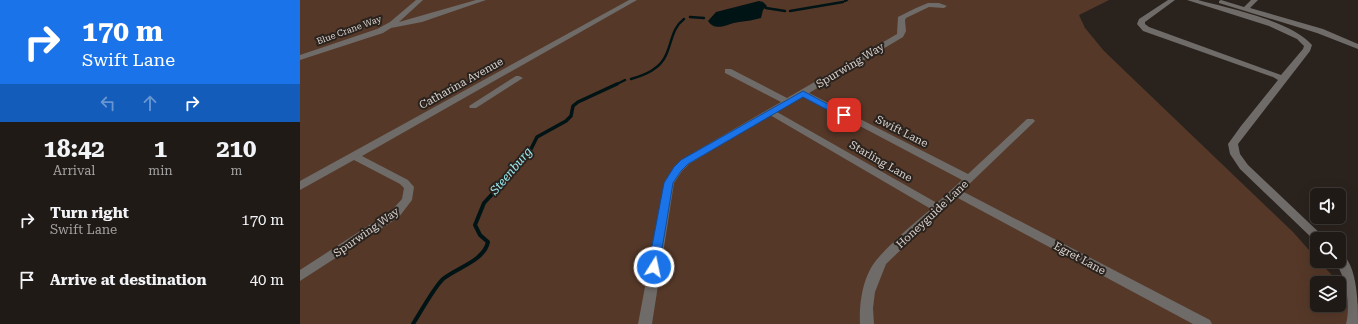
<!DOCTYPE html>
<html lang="en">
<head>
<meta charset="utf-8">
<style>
	body { margin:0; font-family:"Roboto Serif",serif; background:#28231f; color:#f1f3f6; height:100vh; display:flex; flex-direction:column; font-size:15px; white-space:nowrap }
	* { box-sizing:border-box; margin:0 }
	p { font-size:13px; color:#a2a1a1 }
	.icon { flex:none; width:22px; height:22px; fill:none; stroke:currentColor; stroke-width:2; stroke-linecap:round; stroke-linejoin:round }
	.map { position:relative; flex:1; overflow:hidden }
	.details { display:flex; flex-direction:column; background:#201a16; width:300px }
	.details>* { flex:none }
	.hud { background:#1a73e8; color:#fff; overflow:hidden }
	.tools { position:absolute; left:1010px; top:188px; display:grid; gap:8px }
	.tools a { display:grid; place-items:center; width:36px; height:36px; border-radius:6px; background:#201a16; box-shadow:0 4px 16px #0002,0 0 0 1px #3d3835; font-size:20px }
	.pin { position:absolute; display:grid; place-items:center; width:34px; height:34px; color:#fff; margin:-17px; border-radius:8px; box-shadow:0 2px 6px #0006 }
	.me { position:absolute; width:44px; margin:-22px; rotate:10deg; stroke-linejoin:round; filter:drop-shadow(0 0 3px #0008) }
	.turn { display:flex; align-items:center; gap:14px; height:84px; padding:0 16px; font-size:18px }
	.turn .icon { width:52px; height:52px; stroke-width:2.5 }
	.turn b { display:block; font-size:28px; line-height:34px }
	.lanes { display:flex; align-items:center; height:38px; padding:0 16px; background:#0003; justify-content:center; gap:20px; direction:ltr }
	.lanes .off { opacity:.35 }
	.eta { display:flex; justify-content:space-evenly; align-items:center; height:68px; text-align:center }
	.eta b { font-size:24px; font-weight:700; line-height:28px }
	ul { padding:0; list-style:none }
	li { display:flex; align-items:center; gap:12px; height:60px; padding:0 16px }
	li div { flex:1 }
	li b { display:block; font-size:15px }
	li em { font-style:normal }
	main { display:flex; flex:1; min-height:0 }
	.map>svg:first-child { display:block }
	.green { fill:#553828 }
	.water { fill:#001416 }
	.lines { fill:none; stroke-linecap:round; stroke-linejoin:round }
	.stream-far2 { stroke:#001416; stroke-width:2.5 }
	.stream-far1 { stroke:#001416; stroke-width:3.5 }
	.stream { stroke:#001416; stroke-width:4 }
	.minor { fill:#6f6b68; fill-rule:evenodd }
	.route { fill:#1a73e8; stroke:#114b97 }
	.labels { text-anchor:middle; stroke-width:4; stroke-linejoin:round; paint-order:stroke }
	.far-street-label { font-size:9px; fill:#d8d2cf; stroke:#2a221d }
	.street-label { font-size:11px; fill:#d8d2cf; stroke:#2a221d }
	.water-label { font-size:12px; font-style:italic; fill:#9becf4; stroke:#2a221d }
</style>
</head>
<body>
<main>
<section class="details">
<div class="hud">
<div class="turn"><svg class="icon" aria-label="right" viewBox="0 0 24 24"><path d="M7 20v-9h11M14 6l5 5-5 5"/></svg><div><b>170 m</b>Swift Lane</div></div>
<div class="lanes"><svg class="icon off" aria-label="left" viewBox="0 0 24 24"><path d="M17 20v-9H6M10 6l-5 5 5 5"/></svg><svg class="icon off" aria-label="ahead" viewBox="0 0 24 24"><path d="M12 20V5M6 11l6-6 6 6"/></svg><svg class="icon" aria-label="right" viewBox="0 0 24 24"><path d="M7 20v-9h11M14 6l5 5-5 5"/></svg></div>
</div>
<div class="eta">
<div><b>18:42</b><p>Arrival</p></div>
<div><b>1</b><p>min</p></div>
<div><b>210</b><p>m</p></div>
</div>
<ul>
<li><svg class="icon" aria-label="right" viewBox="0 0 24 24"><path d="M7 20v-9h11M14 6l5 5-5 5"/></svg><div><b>Turn right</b><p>Swift Lane</p></div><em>170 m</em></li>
<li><svg class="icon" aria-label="arrive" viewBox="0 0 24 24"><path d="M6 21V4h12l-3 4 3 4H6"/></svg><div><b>Arrive at destination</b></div><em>40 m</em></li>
</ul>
</section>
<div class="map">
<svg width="1058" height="324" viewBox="0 0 1058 324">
	<rect width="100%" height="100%" fill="#2a221d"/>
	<path class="green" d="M 0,0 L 809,0 L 779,15 L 785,28 L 804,51 L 993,232 L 1017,259 L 1017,261 L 1019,261 L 1039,283 L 1017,283 L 1017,305 L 1039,305 L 1039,283 L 1058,304 L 1058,324 L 0,324 Z"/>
	<path class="water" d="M 459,1 L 463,2 L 467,6 L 463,10 L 461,18 C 454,20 447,21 439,22 C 428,23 416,33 408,21 L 416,12 Z"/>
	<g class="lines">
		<g class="stream-far2">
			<path d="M 545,1 L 547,0"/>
			<path d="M 466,8 L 485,11"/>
			<path d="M 490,11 L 543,2"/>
			<path d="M 390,17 L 404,18"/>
			<path d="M 331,79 C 345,75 360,69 366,55 C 372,42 372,28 384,19"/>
			<path d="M 315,85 L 325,80"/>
		</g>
		<path class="stream-far1" d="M 196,191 L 206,180 L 211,168 L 230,151 L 237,137 L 266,121 L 271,116 L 273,106 L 278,102 L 317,84"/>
		<path class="stream" d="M 113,324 C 120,313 135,286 143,279 C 156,268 184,261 188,242 L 180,235 L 175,225 L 184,203 L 196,190"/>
		<g class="minor">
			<path d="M 116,0 L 123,0 L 99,22 L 176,0 L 186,0 L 122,22 L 91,28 L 83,33 L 0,60 L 0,55 L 77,29 L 90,22 Z"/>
			<path d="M 329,0 L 337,0 L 62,156 L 108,180 L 114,187 L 112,200 L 99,217 L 0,281 L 0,270 L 91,211 L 102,199 L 104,188 L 100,184 L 54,160 L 0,190 L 0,181 Z"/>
			<path d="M 868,0 L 875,0 L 845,22 L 845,24 L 849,27 L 981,75 L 1003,49 L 1004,46 L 997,39 L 969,26 L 887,0 L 898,0 C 928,8 992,21 1012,45 L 1010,51 L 938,144 L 940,154 L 948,165 L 1026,239 L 1017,239 L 1016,242 L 940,169 L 930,154 L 928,144 L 941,126 L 978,80 L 973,77 L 843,31 L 837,24 L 839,19 Z"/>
			<path d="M 921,0 L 944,7 L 951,0 L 958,0 L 950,8 L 1023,29 L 1058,44 L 1058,49 L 1017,33 L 919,3 L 919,1 Z"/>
			<path d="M 628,3 L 639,3 L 647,6 L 644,8 L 629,7 L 606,18 L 605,20 L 606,31 L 603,37 L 509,93 L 668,174 L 727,119 L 733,119 L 735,121 L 733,123 L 662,191 L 910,320 L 912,324 L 893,324 L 656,197 L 586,264 L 575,292 L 573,308 L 574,324 L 560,324 C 559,302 563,274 579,257 C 594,240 613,224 631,209 L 470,115 L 389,164 L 382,171 L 374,183 L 352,324 L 338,324 L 365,181 L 374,167 L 381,160 L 481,102 L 425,73 L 425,69 L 431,69 L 487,98 L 597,34 L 598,17 L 616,8 ZM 503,96 L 662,180 L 637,203 L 477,112 Z"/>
			<path d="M 216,76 L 219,76 L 223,78 L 176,108 L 170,108 L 169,106 Z"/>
			<path d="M 1039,253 C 1058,260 1058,307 1058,324 L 1046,324 C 1051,303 1046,279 1035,261 L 1039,261 Z"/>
		</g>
	</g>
	<path class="route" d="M 503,91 L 548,115 L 544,117 L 541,117 L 503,97 L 388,164 L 381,171 L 373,183 L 359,267 L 358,270 L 354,272 L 350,270 L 348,267 L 364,183 L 374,167 L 381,160 Z"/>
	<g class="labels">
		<g class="far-street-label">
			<text transform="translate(49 30) rotate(-20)" y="3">Blue Crane Way</text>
		</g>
		<g class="street-label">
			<text transform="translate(550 65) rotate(-31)" y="4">Spurwing Way</text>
			<text transform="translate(161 83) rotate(-29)" y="4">Catharina Avenue</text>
			<text transform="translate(602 131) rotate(27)" y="4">Swift Lane</text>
			<text transform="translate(581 161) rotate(30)" y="4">Starling Lane</text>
			<text transform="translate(632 214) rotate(-43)" y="4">Honeyguide Lane</text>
			<text transform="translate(66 232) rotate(-35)" y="4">Spurwing Way</text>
			<text transform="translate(780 258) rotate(28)" y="4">Egret Lane</text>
		</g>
		<g class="water-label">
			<text transform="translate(211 171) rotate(-50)" y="4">Steenburg</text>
		</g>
	</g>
</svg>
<div class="tools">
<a><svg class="icon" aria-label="sound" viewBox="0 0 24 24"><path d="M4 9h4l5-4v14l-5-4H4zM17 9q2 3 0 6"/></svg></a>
<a><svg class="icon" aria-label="search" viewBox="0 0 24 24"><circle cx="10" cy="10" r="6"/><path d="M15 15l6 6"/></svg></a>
<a><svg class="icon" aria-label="layers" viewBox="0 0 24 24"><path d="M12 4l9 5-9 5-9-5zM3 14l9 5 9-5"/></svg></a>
</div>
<div class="pin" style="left:544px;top:115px;background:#d93025"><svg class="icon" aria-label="arrive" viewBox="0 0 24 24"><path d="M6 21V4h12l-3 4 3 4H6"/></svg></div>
<svg class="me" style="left:354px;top:267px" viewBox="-20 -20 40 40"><circle r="17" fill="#1a73e8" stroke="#fff" stroke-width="3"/><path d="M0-11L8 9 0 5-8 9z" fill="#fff"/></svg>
</div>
</main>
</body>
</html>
